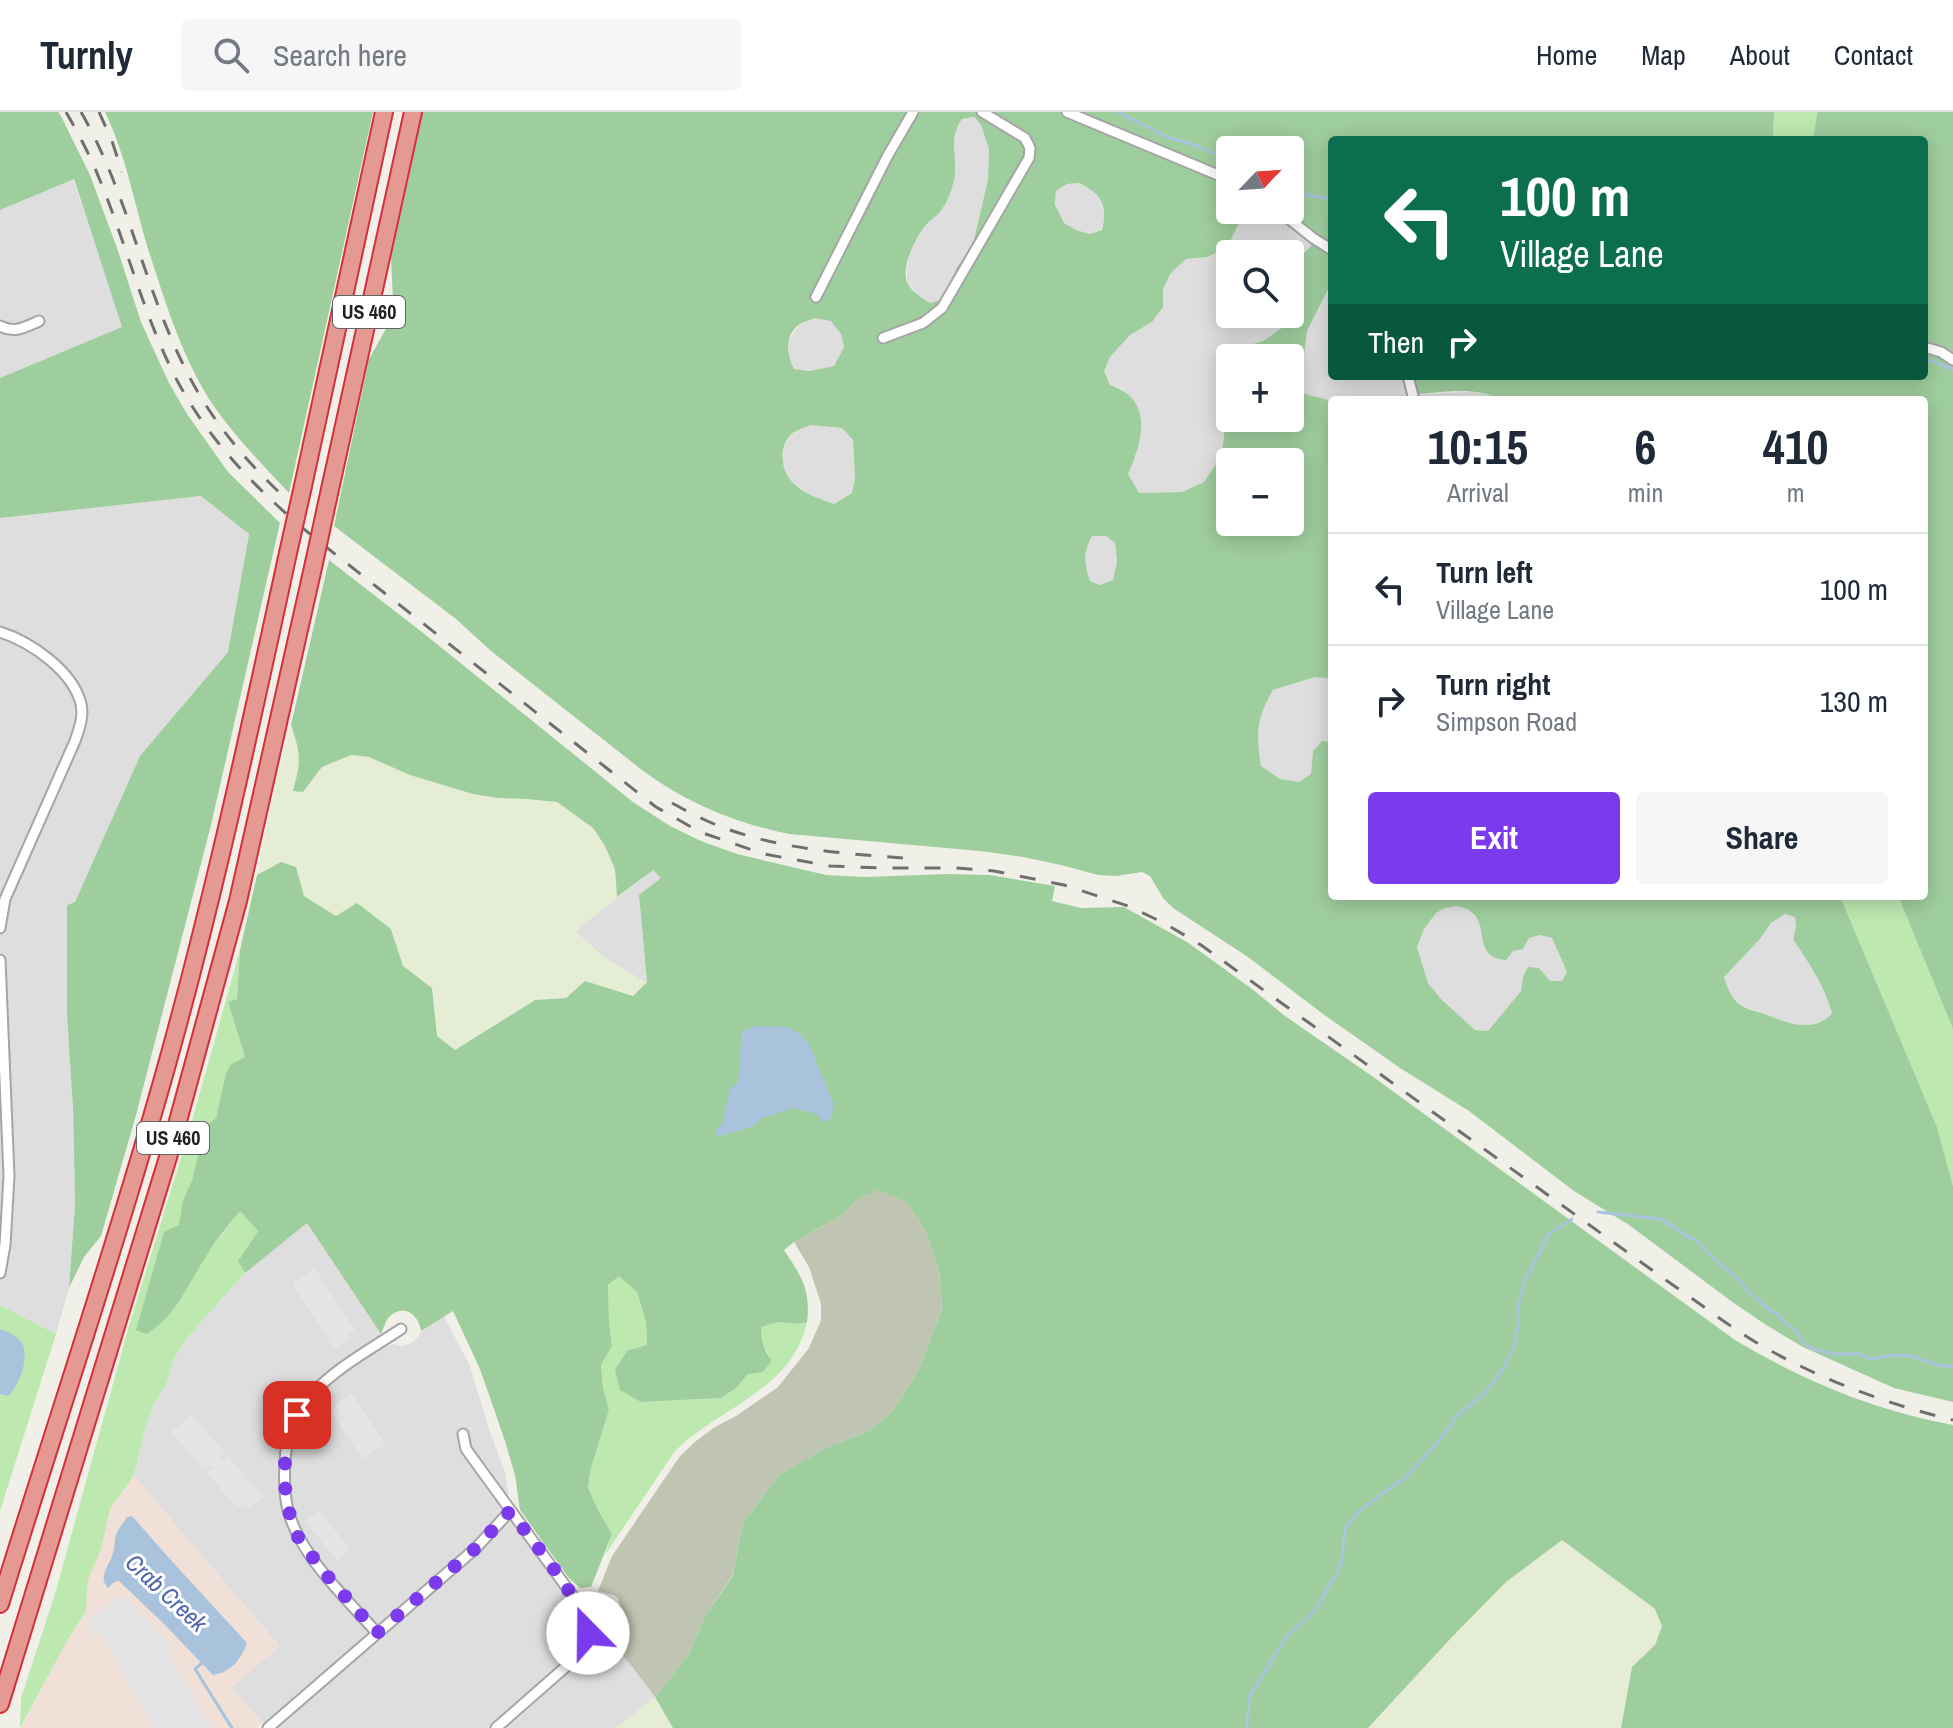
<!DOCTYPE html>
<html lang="en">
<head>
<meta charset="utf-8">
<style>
	body { margin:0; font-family:"Archivo Narrow",sans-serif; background:#f6f6f7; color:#1f2937; height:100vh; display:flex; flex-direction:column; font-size:30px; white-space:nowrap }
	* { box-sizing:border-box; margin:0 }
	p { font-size:26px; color:#747a83 }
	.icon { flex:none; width:44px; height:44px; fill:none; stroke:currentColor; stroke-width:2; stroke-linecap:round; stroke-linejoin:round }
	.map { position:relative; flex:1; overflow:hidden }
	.side { position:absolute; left:1328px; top:284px; width:600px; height:504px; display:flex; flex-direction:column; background:#fff; border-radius:8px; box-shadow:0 4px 20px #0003 }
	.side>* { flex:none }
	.top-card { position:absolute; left:1328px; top:24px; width:600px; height:244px; border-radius:8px; box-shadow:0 4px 20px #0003; background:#0b6e4f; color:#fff; overflow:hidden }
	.needle { width:52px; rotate:65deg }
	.buttons { position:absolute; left:1216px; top:24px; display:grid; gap:16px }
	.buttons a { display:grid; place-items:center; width:88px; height:88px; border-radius:8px; background:#fff; box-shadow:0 4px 20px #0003; font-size:40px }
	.pin { position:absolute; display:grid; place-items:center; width:68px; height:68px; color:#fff; margin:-34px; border-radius:16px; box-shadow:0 4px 12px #0006 }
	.me { position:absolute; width:88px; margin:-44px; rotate:338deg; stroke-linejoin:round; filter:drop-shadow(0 0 6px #0008) }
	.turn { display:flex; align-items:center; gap:28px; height:168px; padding:0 40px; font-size:36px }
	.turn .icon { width:104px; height:104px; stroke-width:2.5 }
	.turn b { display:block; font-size:56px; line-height:68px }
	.then { display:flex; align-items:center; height:76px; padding:0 40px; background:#0003; gap:16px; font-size:30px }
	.eta { display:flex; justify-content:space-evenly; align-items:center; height:136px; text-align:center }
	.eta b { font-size:48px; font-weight:700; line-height:56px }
	.action { display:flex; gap:16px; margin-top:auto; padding:16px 40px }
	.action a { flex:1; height:92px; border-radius:8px; background:#7c3aed; color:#fff; font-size:32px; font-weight:700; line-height:92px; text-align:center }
	.action a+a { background:#f6f6f7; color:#1f2937 }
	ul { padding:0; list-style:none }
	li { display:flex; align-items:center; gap:24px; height:112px; padding:0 40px; border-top:2px solid #e0e1e3 }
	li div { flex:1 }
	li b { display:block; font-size:30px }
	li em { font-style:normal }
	header { display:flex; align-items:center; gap:48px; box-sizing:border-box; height:112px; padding:0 40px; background:#fff; border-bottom:2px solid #e0e1e3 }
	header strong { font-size:38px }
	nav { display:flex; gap:44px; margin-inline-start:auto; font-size:28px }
	.search { width:560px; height:72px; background:#f6f6f7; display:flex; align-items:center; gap:20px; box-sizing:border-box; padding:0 28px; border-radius:8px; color:#747a83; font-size:30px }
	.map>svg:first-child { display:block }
	.residential { fill:#dfdede }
	.commercial { fill:#f0e0d8 }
	.construction { fill:#c0c5b3 }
	.farmland { fill:#e5eed4 }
	.grass { fill:#bde8b0 }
	.forest { fill:#9fce9e; fill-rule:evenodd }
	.parking { fill:#e5e5e5 }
	.water { fill:#aac3dc }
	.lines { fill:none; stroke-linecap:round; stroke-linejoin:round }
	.stream { stroke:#aac3dc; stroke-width:3 }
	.minor-casing { stroke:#a5a5a5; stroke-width:13 }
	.motorway-casing { stroke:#d42f3b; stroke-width:20 }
	.minor { stroke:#fff; stroke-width:9 }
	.motorway { stroke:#e49a93; stroke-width:16 }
	.rail { stroke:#6f6f6f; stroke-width:3; stroke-dasharray:16 16; stroke-linecap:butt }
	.motorway-bridge-casing { stroke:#d42f3b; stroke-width:20; stroke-linecap:butt }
	.motorway-bridge { stroke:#e49a93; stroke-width:16 }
	.route { stroke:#7c3aed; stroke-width:14; stroke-dasharray:0 25.2 }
	.labels { text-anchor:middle; stroke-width:6; stroke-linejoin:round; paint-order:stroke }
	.shield { fill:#fff; stroke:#646464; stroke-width:2 }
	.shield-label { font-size:20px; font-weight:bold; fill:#212121 }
	.water-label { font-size:24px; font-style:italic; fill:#5065ae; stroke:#fff }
</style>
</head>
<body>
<header>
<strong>Turnly</strong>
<div class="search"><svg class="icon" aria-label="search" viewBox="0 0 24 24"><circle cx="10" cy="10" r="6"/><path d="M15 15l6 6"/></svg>Search here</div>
<nav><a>Home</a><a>Map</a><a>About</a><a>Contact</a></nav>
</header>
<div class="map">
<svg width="1953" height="1616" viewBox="0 0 1953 1616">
	<rect width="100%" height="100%" fill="#f1f0e8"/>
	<g class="residential">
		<path d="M 974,5 L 981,13 L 989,37 L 988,68 L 981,102 L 973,132 L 957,155 L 943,187 L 930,191 L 918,183 L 907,170 L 907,156 L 911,135 L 926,113 L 941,99 L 954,51 L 953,29 L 955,15 L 962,7 Z"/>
		<path d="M 73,67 L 123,215 L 0,266 L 0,98 Z"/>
		<path d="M 1078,71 L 1091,77 L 1102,87 L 1105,104 L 1101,118 L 1090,122 L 1076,118 L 1064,111 L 1055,93 L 1056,79 L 1067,72 Z"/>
		<path d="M 1248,98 L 1271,98 L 1314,132 L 1304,139 L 1292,166 L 1290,189 L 1290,142 L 1230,142 L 1230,202 L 1288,202 L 1286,213 L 1263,229 L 1243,235 L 1237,246 L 1230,246 L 1222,343 L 1204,370 L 1182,380 L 1138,381 L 1128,362 L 1137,341 L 1123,277 L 1110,273 L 1103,259 L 1110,245 L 1130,223 L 1152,210 L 1163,177 L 1170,162 L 1186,147 L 1207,145 L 1227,136 L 1238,113 Z"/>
		<path d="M 1329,175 L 1332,175 L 1332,264 L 1403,264 L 1409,283 L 1469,280 L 1491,282 L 1501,288 L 1332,288 L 1332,291 L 1323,286 L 1310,284 L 1303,281 L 1301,271 L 1307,219 Z"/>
		<path d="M 815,206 L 831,208 L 841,222 L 844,235 L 834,254 L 809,259 L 794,257 L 788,245 L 788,230 L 798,214 Z"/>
		<path d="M 811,313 L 842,316 L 853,328 L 855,367 L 852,381 L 833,392 L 814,385 L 792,371 L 786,360 L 782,347 L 784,335 L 789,325 L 799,317 Z"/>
		<path d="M 202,384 L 249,421 L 228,540 L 140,644 L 75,790 L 67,793 L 75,1091 L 69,1176 L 56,1222 L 0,1193 L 0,406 Z"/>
		<path d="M 1092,424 L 1106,424 L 1115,431 L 1117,449 L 1113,468 L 1100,473 L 1089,469 L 1085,456 L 1086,436 Z"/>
		<path d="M 1315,565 L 1332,567 L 1332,630 L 1322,629 L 1313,639 L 1311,662 L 1299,670 L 1280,667 L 1261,654 L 1257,623 L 1262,598 L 1273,578 Z"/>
		<path d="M 653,758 L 662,766 L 639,784 L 647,871 L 606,847 L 575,819 Z"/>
		<path d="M 1457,794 L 1470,799 L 1480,811 L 1483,830 L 1513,839 L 1529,826 L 1540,823 L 1552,826 L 1567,860 L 1563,869 L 1549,869 L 1539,856 L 1523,865 L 1521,879 L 1488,919 L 1475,918 L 1441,887 L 1428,871 L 1417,835 L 1424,817 L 1436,801 L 1445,796 Z"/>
		<path d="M 1785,802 L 1795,805 L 1796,815 L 1793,827 L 1815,860 L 1827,886 L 1832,901 L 1826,908 L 1809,914 L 1788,911 L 1740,893 L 1728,879 L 1724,864 L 1760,827 L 1771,811 Z"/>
		<path d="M 307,1110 L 389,1234 L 393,1232 L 403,1234 L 411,1231 L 419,1224 L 421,1219 L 444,1204 L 470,1254 L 489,1317 L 505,1360 L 509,1386 L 501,1398 L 528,1430 L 558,1473 L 582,1513 L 607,1522 L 655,1585 L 616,1616 L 268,1616 L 231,1576 L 279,1534 L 134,1364 L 145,1316 L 152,1296 L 166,1272 L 174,1247 L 186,1227 L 245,1161 Z"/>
	</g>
	<path class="commercial" d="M 134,1363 L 279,1535 L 231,1576 L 263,1610 L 256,1616 L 21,1616 L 67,1529 L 86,1500 L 88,1468 L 110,1397 Z"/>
	<path class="construction" d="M 878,1077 L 908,1091 L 926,1120 L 939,1159 L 942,1197 L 918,1259 L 893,1299 L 869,1319 L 823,1337 L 779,1363 L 743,1411 L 732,1464 L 704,1506 L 689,1542 L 655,1585 L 607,1522 L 619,1513 L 622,1504 L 618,1486 L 614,1483 L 598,1479 L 612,1444 L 680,1344 L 696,1329 L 715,1315 L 736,1304 L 778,1275 L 809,1236 L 821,1208 L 821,1192 L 809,1155 L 794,1130 L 842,1103 L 859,1086 Z"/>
	<g class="farmland">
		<path d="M 291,613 L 299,636 L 300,655 L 294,679 L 303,680 L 322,655 L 351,643 L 369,645 L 410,663 L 498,686 L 526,687 L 557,690 L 576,702 L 593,716 L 605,734 L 615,757 L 617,785 L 575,820 L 606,847 L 647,871 L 633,884 L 585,870 L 566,886 L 534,888 L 455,938 L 437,924 L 432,876 L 403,854 L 391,817 L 357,792 L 336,804 L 304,784 L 296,755 L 281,750 L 257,763 L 277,666 Z"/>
		<path d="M 1562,1428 L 1655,1497 L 1662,1514 L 1655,1533 L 1632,1555 L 1621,1616 L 1368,1616 L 1452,1525 L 1506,1470 Z"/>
		<path d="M 655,1585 L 673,1616 L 616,1616 Z"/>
	</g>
	<g class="grass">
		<path d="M 1774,0 L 1817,0 L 1813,28 L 1773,28 Z"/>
		<path d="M 1840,784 L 1898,784 L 1953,917 L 1953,1074 L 1937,1015 Z"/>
		<path d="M 240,838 L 237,887 L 228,890 L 245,945 L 231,952 L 226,961 L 216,1006 L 205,1014 L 192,1068 L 183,1088 L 171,1201 L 206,1143 L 240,1099 L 258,1119 L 238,1149 L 245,1161 L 186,1227 L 174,1247 L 166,1272 L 152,1296 L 145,1316 L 134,1363 L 110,1397 L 101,1437 L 88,1468 L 86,1499 L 67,1529 L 20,1616 L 21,1586 L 55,1482 L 129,1214 L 188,1023 Z"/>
		<path d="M 619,1163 L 637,1180 L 646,1210 L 647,1233 L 641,1290 L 721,1286 L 736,1276 L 748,1262 L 772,1248 C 764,1238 762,1229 761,1215 L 778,1210 L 796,1212 L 807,1210 C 793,1278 718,1296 675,1339 L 605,1443 L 612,1422 L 597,1396 L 588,1375 L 591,1356 L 609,1298 L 603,1276 L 601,1253 L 612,1233 L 609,1208 L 608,1173 Z"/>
		<path d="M 0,1193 L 56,1222 L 0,1399 Z"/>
	</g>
	<g class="forest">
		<path d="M 0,0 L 58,0 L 61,4 L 90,63 L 117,136 L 141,210 L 169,271 L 187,302 L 228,360 L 280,411 L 211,713 L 136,1003 L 101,1124 L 84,1145 L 69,1176 L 75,1091 L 73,997 L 67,901 L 67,793 L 75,790 L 140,644 L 228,540 L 249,422 L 201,384 L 0,406 L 0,266 L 122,215 L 74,67 L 0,98 Z"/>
		<path d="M 105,0 L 373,0 L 289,381 C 263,353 235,325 213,293 C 184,249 167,196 151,146 C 135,97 128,48 105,0 Z"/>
		<path d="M 423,0 L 1774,0 L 1773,28 L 1332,28 L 1332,175 L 1329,175 L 1307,219 L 1301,271 L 1304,281 C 1313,286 1324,284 1332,291 L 1332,567 L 1315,565 L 1273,578 C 1256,608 1256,620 1261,654 L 1280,667 L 1299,670 L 1311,662 L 1313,639 L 1322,629 L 1332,630 L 1332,784 L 1840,784 L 1937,1015 L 1953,1074 L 1953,1290 L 1894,1276 L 1803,1235 L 1766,1213 L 1731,1189 L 1629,1113 L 1574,1079 L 1469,999 L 1400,956 L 1323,902 L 1248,845 L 1173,796 L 1163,786 L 1150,764 L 1142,760 L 1116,764 L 1098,763 L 1061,753 L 1023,745 L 980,739 L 789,722 C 735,711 686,691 642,658 L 491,539 L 456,507 L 334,414 L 369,247 L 387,215 L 393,187 L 391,146 ZM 974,5 L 981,13 L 989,37 L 988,68 L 973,132 L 957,155 L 943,187 L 930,191 C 922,186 911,179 907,170 C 901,153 916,125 926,113 C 930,108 936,105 940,100 C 945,94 951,81 953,72 C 960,49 946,28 962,7 ZM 1230,38 L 1290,38 L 1290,98 L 1271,98 L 1313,132 C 1290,151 1290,173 1290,202 L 1288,202 L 1286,213 L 1263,229 L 1243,235 L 1237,246 L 1290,246 L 1290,306 L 1230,306 L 1230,261 L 1222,343 L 1204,370 L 1182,380 L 1139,381 L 1128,362 C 1143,329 1154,287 1110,273 L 1104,259 L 1110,245 L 1130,223 L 1152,210 L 1163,195 L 1163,177 L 1170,162 L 1186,147 L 1207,145 L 1227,136 L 1238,113 L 1248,98 L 1230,98 ZM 1079,71 C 1102,82 1108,93 1102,118 L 1090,122 L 1076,118 L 1064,111 L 1055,93 L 1056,79 L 1067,72 ZM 815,206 L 831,209 L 841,222 L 844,235 L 834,254 L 809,259 L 794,257 C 787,243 784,227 797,214 C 801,211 810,208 815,206 ZM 811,313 L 842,316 L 853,328 L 855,367 L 852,381 L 834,392 C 820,387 805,382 794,372 C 782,361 778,338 789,325 C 794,318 804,316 811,313 ZM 1230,350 L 1290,350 L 1290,410 L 1230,410 ZM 1092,424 L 1106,424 L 1115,431 L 1117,449 L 1113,468 L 1100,473 L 1090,469 C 1084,453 1083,440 1092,424 ZM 1458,794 C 1462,796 1467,796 1470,799 C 1491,814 1471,845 1506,848 L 1513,839 L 1523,837 L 1529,826 L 1540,823 L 1552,826 L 1567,860 L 1562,869 L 1550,869 L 1539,856 L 1528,855 L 1523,865 L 1521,879 L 1488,919 L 1475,918 L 1441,887 L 1428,871 L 1417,835 L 1424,817 L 1436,801 L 1445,796 ZM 1785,802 L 1795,805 L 1796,815 L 1793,827 C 1809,851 1824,873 1832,901 C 1814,923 1785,910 1762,901 C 1755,899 1745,897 1739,892 C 1731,885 1727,875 1724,865 L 1760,827 L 1771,811 Z"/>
		<path d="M 1817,0 L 1953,0 L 1953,917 L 1898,784 L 1924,784 L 1924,288 L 1501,288 C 1476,273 1438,281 1409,283 L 1403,264 L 1924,264 L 1924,28 L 1813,28 Z"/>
		<path d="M 329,448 L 427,524 L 633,690 L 670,714 L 701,729 L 737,742 L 826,763 L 866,765 L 947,762 L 990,763 L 1055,774 L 1052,789 L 1081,796 L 1124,795 L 1187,830 L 1252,877 L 1285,904 L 1372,964 L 1735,1228 C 1806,1270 1871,1297 1953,1313 L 1953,1616 L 1621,1616 L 1632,1555 L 1655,1533 L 1662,1514 L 1655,1497 L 1562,1428 L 1506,1470 L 1452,1525 L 1368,1616 L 673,1616 L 655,1585 L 689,1542 L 704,1506 L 732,1465 L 743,1411 L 779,1363 L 823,1337 L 869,1319 L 893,1299 L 918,1259 L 942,1197 L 939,1159 L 926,1120 L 908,1091 L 878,1078 L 859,1086 L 842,1103 L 794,1130 L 784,1138 C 801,1164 811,1177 807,1210 L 797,1212 L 778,1210 L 761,1215 C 762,1228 763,1238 772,1248 L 763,1260 L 748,1262 L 736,1276 L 721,1286 L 641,1290 L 620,1278 L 615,1258 L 627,1239 L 647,1233 L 646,1210 L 637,1180 L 619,1164 L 608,1173 L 609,1208 L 612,1234 L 601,1253 L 603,1276 L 609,1298 L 591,1356 L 588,1375 L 597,1396 L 612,1422 L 591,1475 L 580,1476 L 569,1466 L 520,1398 L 515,1363 L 505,1329 L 480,1257 L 453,1199 L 421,1219 C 419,1203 404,1190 389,1205 C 385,1209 384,1217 381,1222 L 307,1111 L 245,1161 L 238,1149 L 258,1119 L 240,1099 C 228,1114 215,1129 205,1146 C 188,1172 175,1206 146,1222 L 136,1218 L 164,1120 L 179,1113 L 183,1088 L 192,1068 L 205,1014 L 216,1006 L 226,961 L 231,952 L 245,945 L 228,890 L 237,887 L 240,838 L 257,763 L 281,750 L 296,755 L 304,784 L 336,804 L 357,791 L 391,817 L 403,854 L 432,876 L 437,924 L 455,938 L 535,888 L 566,886 L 585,869 L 633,884 L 647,870 L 639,783 L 661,766 L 653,758 L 617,785 L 615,757 L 605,734 L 593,716 L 557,690 L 526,687 L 498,686 L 473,682 L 410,663 L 369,645 L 351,643 L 322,655 L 303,680 L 293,679 C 301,650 301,642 291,613 Z"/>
	</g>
	<g class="parking">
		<path d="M 315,1156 L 355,1218 L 349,1222 L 350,1227 L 334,1237 L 292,1172 Z"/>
		<path d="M 352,1282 L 385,1332 L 362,1347 L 329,1296 Z"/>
		<path d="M 192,1303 L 226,1342 L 220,1346 L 221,1349 L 228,1344 L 247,1365 L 241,1372 L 249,1367 L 264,1384 L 249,1397 L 243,1391 L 237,1396 L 207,1361 L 213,1356 L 212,1354 L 204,1358 L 171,1320 Z"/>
		<path d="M 319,1399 L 350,1437 L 338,1449 L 304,1409 Z"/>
		<path d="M 123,1483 L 162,1522 L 163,1528 L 174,1531 L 172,1537 L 167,1537 L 198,1595 L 214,1616 L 153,1616 L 101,1521 L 92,1524 L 90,1521 L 90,1505 Z"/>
	</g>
	<g class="water">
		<path d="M 757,914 L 788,915 L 800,922 L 809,932 L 834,993 L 830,1008 L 824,1010 L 817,1002 L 793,996 L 762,1006 L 751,1015 L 716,1025 L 717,1016 L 722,1013 L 730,977 L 738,971 L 742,919 Z"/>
		<path d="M 0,1217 C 7,1219 17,1224 22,1231 C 30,1245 19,1274 8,1284 L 0,1282 Z"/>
		<path d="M 132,1404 L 168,1445 L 247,1531 C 241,1548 231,1560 213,1563 L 164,1512 L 119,1469 L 114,1470 L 108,1476 C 97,1465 110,1453 113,1441 C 117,1425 112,1425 123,1411 C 129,1403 123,1407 132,1404 Z"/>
	</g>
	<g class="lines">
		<g class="stream">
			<path d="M 1118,0 L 1167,25 L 1198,34 L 1230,49"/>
			<path d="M 1290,78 L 1302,82 L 1332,87"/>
			<path d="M 1924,246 L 1953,257"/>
			<path d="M 1598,1100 L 1661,1107 L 1691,1127 L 1695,1127 L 1712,1145 L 1734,1163 L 1748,1179 L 1771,1199 L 1777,1202 L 1783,1209 L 1796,1219 L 1805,1232 L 1811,1236 L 1832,1242 L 1858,1242 L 1871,1247 L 1892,1243 L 1912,1244 L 1937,1253 L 1953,1255"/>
			<path d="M 203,1550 L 195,1557 L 232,1616"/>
			<path d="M 1247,1616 L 1249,1585 L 1287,1524 L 1315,1499 L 1331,1470 L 1336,1464 L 1342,1448 L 1345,1417 L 1359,1399 L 1407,1364 L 1437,1331 L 1453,1310 L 1453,1307 L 1485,1281 L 1504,1256 L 1514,1233 L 1519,1211 L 1518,1194 L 1525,1168 L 1549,1122 L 1572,1107"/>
		</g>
		<defs>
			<g id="minor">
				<path d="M 1067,0 L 1230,68"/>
				<path d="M 1278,98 L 1313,126 L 1332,138"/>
				<path d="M 816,185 L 887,45 L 913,0"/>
				<path d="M 0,214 C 14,222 25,215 39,209"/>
				<path d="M 883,226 L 923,211 L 942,196 L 1029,46 L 1030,36 L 1025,26 L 982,0"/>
				<path d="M 1924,235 L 1941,240 L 1953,248"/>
				<path d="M 1408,264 L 1414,288"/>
				<path d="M 0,520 C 31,530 73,559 81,592 C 84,605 79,617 75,629 L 5,787 L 0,816"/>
				<path d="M 0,848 L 9,1064 L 5,1133 L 0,1161"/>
				<path d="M 463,1322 L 466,1337 L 578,1491 L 588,1513 L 587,1532 L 569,1552 L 496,1616"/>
				<path d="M 377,1521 C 346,1486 300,1444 288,1398 C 284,1382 284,1365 285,1349 C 286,1326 296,1299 312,1282 C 337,1255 371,1237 401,1217"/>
				<path d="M 268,1616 L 476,1436 L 510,1399"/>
			</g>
			<g id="motorway">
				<path d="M 303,374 L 384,0"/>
				<path d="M 325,400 L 413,0"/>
				<path d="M 0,1492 C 47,1339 98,1188 143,1035 C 202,840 245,640 288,441"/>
				<path d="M 0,1592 L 169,1042 L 238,789 L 314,451"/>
			</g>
		</defs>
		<use href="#minor" class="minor-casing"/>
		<use href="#motorway" class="motorway-casing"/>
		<use href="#minor" class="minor"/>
		<use href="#motorway" class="motorway"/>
		<g class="rail">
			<path d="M 66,0 C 78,21 90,43 99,66 C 124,126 140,190 168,250 C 201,322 255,377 316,427 L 656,695 L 700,720 L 764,742 L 830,754 L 880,756 L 957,756 L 994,759 L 1064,773 L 1128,794 L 1164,811 L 1201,833 L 1670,1171 C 1704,1194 1737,1221 1773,1240 C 1830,1271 1891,1293 1953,1308"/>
			<path d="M 81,0 C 126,78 142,167 181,248 C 207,304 246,351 292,392"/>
			<path d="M 99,0 L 112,29 L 122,60"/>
			<path d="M 672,691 C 683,697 694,703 705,708 C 767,736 836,741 903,746"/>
		</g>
		<defs>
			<g id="motorway-bridge">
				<path d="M 288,441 L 303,374"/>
				<path d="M 314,451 L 325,400"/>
			</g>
		</defs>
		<use href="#motorway-bridge" class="motorway-bridge-casing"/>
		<use href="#motorway-bridge" class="motorway-bridge"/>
	</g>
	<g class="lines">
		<path class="route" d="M 297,1303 L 286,1335 L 284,1367 L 288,1397 L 298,1425 L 322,1458 L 377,1521 L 476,1436 L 510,1399 C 527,1422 589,1497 588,1521"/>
	</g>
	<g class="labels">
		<g class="shield">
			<rect x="333" y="184" width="72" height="32" rx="6"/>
			<rect x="137" y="1010" width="72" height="32" rx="6"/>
		</g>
		<g class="shield-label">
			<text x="369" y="207">US 460</text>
			<text x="173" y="1033">US 460</text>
		</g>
		<g class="water-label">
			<text transform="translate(166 1481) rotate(43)" y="8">Crab Creek</text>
		</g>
	</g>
</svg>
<div class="buttons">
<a><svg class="needle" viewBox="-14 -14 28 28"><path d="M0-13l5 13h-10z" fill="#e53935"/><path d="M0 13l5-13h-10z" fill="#747a83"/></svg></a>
<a><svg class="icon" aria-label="search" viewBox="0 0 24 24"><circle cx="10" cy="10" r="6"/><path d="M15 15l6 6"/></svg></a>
<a>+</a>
<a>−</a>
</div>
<div class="pin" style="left:297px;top:1303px;background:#d93025"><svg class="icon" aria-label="arrive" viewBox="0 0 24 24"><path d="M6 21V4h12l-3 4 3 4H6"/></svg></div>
<svg class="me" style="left:588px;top:1521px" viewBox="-20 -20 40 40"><circle r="19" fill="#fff"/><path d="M0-13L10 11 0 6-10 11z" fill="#7c3aed"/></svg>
<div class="top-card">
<div class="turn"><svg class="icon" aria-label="left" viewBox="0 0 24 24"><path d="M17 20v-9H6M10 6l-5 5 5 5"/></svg><div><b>100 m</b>Village Lane</div></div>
<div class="then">Then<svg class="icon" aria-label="right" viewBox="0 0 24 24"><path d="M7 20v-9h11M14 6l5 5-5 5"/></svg></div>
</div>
<section class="side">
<div class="eta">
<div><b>10:15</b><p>Arrival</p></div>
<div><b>6</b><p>min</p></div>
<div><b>410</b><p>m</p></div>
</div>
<ul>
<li><svg class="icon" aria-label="left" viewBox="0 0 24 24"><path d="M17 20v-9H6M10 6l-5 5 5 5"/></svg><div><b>Turn left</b><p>Village Lane</p></div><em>100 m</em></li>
<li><svg class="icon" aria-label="right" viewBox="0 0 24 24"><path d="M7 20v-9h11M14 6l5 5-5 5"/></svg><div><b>Turn right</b><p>Simpson Road</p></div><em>130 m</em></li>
</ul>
<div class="action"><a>Exit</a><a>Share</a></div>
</section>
</div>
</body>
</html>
